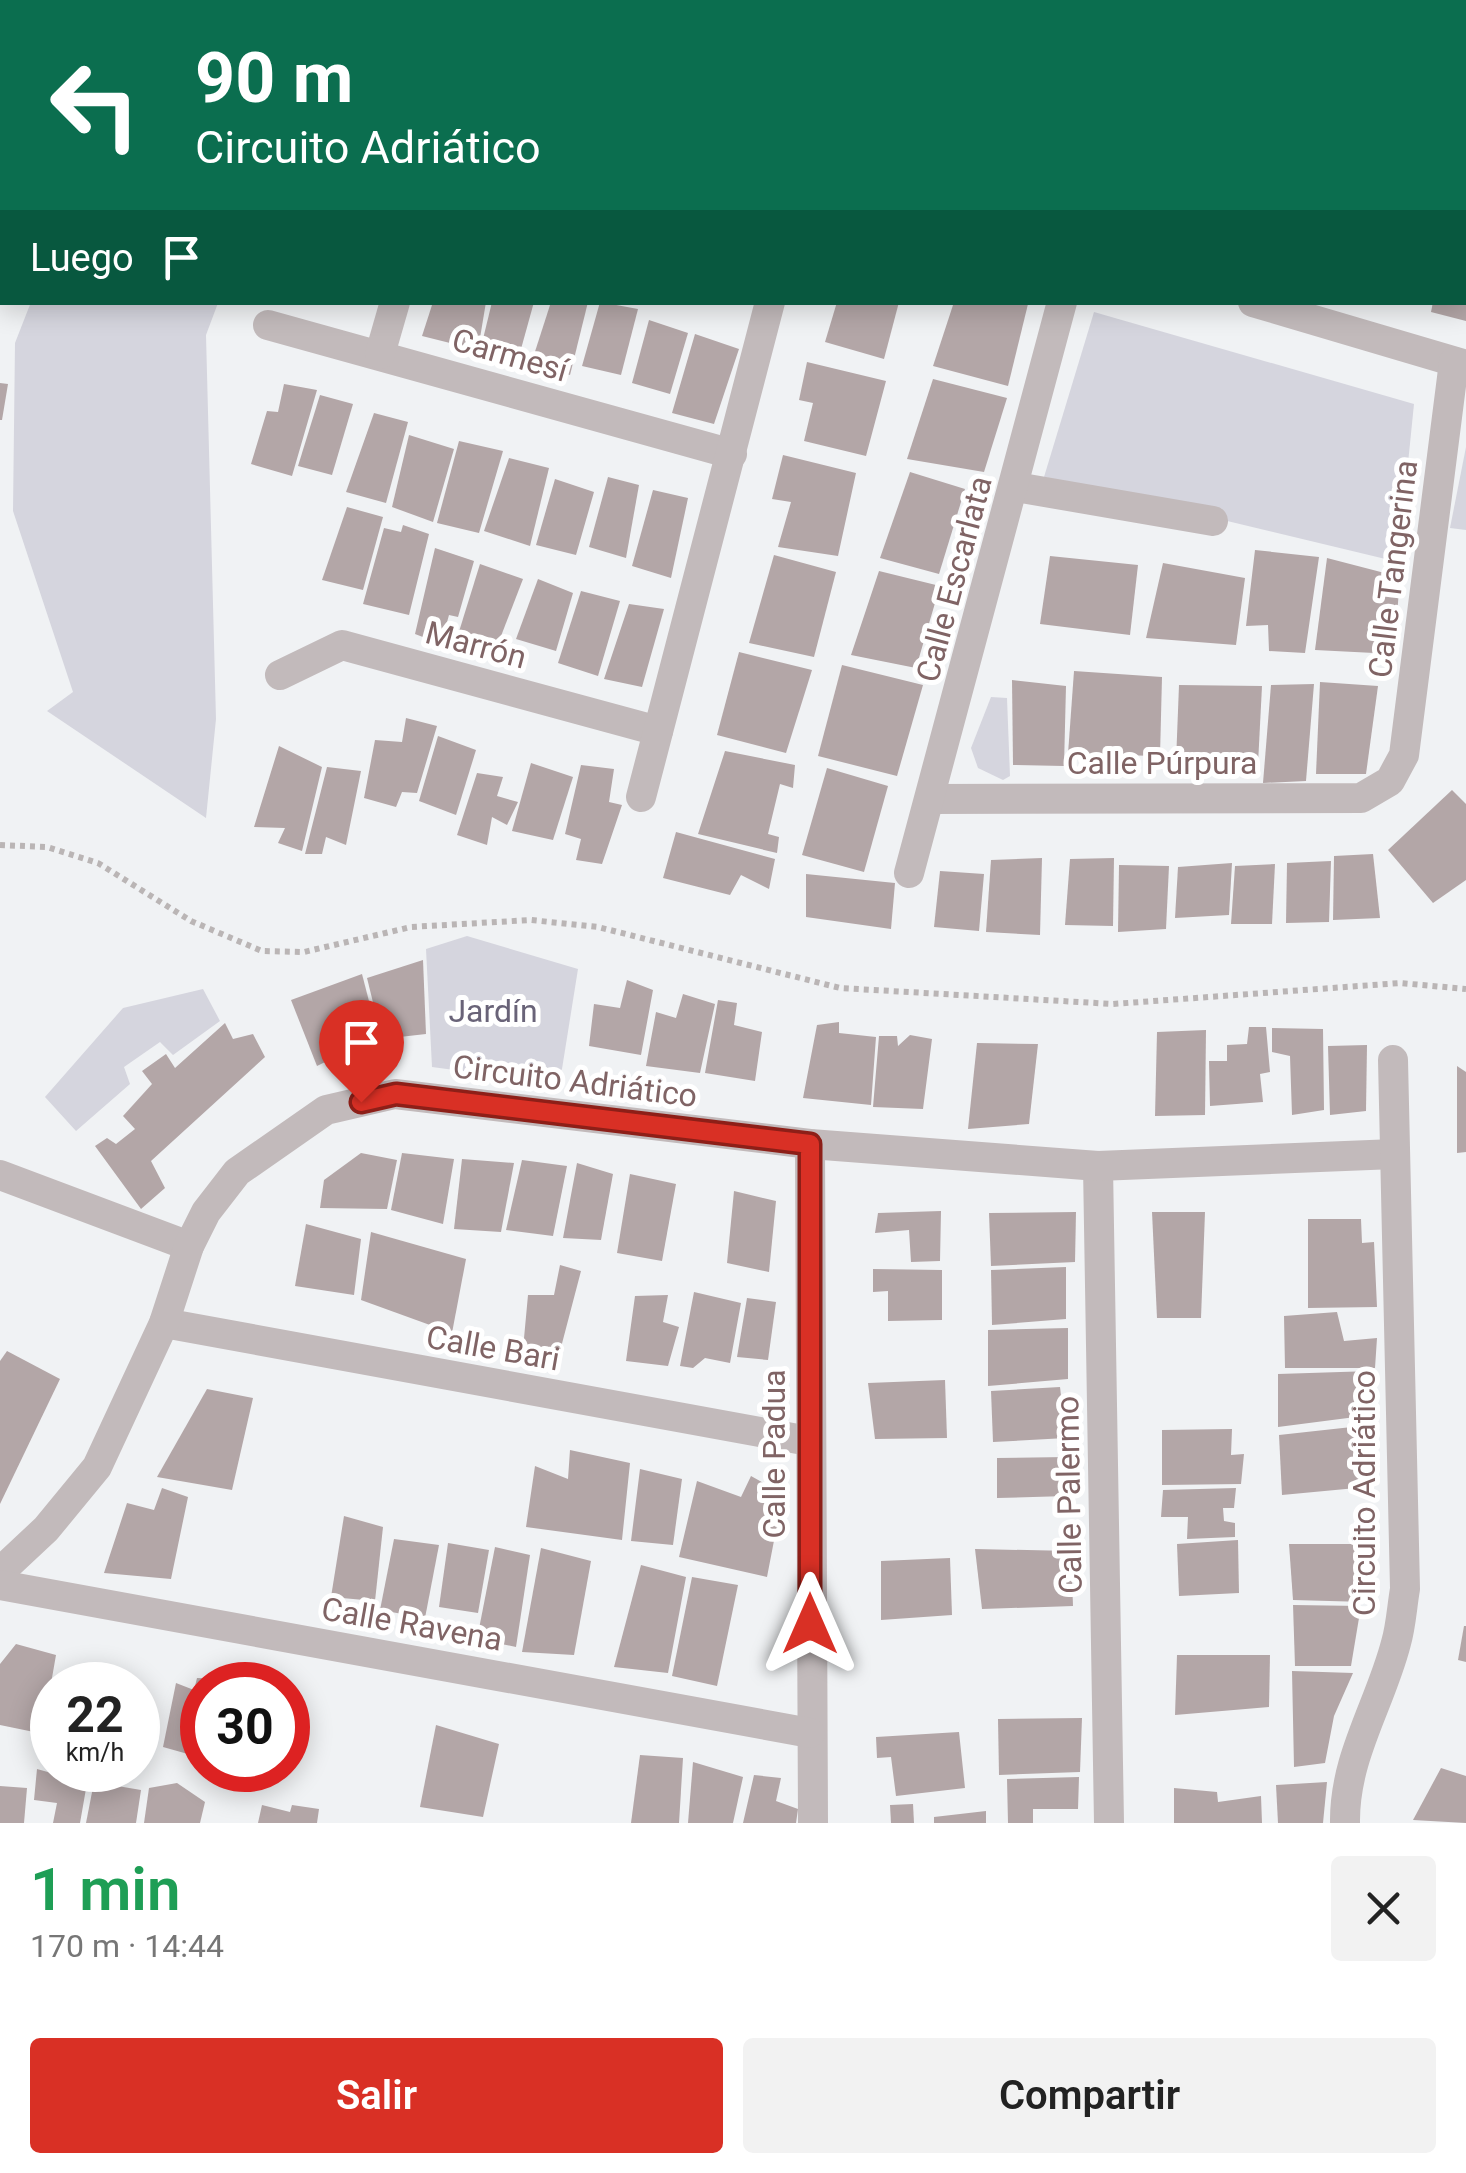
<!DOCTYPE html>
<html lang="es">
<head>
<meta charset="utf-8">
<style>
	body { margin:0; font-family:Roboto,sans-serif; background:#f2f2f2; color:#222; height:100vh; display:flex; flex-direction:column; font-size:38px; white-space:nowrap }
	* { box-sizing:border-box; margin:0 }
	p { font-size:32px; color:#767676 }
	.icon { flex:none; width:55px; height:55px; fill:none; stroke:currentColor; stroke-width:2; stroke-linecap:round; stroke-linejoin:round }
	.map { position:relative; height:1823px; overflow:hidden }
	.side { display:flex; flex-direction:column; background:#fff; flex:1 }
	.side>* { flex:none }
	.top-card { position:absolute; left:0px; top:0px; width:1468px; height:305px; box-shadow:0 5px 25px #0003; background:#0b6e4f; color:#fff; overflow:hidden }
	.speed { position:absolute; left:30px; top:1662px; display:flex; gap:20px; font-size:50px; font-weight:700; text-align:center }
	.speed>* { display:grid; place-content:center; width:130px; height:130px; border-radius:50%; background:#fff; box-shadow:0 5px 25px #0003; line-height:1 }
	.speed small { font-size:25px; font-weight:400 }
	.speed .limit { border:15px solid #d22; background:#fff; color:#111 }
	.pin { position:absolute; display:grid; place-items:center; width:85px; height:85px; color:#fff; margin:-102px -42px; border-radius:50% 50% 50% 0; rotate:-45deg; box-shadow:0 0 10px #0007 }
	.pin .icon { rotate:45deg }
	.me { position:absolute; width:110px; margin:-55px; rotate:0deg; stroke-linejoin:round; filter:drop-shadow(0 0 8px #0008) }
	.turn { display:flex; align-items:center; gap:35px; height:210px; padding:0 30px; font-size:45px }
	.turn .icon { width:130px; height:130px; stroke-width:2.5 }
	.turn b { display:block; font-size:70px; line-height:85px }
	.then { display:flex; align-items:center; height:95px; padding:0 30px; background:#0003; gap:20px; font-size:38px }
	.round { display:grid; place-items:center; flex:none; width:105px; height:105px; border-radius:10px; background:#f2f2f2 }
	.summary { display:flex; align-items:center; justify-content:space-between; height:170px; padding:0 30px }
	h1 { font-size:60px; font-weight:600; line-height:75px; color:#1e9e55 }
	.button { display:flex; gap:20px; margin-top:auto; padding:20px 30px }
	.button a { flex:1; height:115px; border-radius:10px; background:#d93025; color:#fff; font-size:40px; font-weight:600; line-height:115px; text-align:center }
	.button a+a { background:#f2f2f2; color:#222 }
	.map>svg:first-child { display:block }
	.green { fill:#d5d5de }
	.building { fill:#b3a6a7 }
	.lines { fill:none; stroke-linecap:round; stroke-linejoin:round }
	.path { stroke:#bab5b5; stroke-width:6; stroke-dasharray:5 5; stroke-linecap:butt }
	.minor { stroke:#c2babb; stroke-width:30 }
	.route-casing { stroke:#8d1f18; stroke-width:25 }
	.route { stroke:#d93025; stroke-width:18 }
	.labels { text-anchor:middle; stroke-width:10; stroke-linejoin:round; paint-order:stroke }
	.street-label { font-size:32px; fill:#806465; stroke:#fff }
	.park-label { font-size:32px; fill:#696378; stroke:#fff }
</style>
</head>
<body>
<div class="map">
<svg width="1466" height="1823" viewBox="0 0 1466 1823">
	<rect width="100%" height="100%" fill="#f0f2f4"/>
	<g class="green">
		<path d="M 122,0 L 336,0 L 121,2 Z"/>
		<rect x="882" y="0" width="232" height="2"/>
		<path d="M 31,302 L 218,303 L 206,335 L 216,719 L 206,818 L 47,711 L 73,692 L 13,511 L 15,343 Z"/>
		<path d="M 1094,312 L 1414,404 L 1398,562 L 1044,477 Z"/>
		<path d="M 1466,447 L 1466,530 L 1450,528 Z"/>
		<path d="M 991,697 L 1007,698 L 1010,776 L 1003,780 L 978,768 L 971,748 Z"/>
		<path d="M 467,936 L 578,969 L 562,1069 L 552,1083 L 432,1067 L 426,949 Z"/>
		<path d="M 203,989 L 220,1021 L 173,1055 L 160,1042 L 124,1067 L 130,1084 L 76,1131 L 45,1097 L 123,1008 Z"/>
	</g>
	<g class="building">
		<path d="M 433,302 L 486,302 L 478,350 L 422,336 Z"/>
		<path d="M 492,302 L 534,302 L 521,349 L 483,339 Z"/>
		<path d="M 551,302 L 588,302 L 570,375 L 531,364 Z"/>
		<path d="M 600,302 L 638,309 L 621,375 L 582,366 Z"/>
		<path d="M 837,302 L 899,302 L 884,359 L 825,342 Z"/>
		<path d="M 954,302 L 1028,304 L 1008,386 L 933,366 Z"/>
		<path d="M 1433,302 L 1466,302 L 1466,321 L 1431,312 Z"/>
		<path d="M 649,320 L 688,333 L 670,394 L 632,383 Z"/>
		<path d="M 695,334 L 739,349 L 714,424 L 672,413 Z"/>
		<path d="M 807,362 L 886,381 L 866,456 L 804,441 L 813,403 L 799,400 Z"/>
		<path d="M 933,379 L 1007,398 L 984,472 L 907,459 Z"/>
		<path d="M 0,383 L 8,384 L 2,420 L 0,420 Z"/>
		<path d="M 284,384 L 317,390 L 292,476 L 251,464 L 267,411 L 278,412 Z"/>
		<path d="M 320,395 L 353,404 L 332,475 L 298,466 Z"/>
		<path d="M 374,413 L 408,422 L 386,503 L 346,492 Z"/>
		<path d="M 409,435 L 454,449 L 433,522 L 392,507 Z"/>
		<path d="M 459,441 L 503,451 L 479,533 L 437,523 Z"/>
		<path d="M 783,455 L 856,473 L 838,556 L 778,547 L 791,502 L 772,499 Z"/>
		<path d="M 509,458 L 549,468 L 530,546 L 484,531 Z"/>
		<path d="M 910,472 L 965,489 L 939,574 L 880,558 Z"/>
		<path d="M 608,477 L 639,485 L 626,558 L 589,547 Z"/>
		<path d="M 555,479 L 594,492 L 576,555 L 536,545 Z"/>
		<path d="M 653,490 L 688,498 L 671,578 L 632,566 Z"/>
		<path d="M 347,507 L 383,517 L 363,590 L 322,580 Z"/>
		<path d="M 403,525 L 429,534 L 409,615 L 363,604 L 384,528 L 401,532 Z"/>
		<path d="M 435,548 L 474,561 L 458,617 L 449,615 L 441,644 L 415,634 Z"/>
		<path d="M 1255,550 L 1319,557 L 1305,653 L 1269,651 L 1268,625 L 1246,626 Z"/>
		<path d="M 774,555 L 836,572 L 814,657 L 749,643 Z"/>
		<path d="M 1050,556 L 1138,565 L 1130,635 L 1040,624 Z"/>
		<path d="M 1327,558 L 1400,577 L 1394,654 L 1315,650 Z"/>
		<path d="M 1163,563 L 1245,578 L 1236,645 L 1146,638 Z"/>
		<path d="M 480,564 L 523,579 L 496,649 L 457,638 Z"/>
		<path d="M 879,571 L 940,586 L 916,668 L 851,655 Z"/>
		<path d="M 538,579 L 573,593 L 556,651 L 516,639 Z"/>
		<path d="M 581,591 L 620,601 L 598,676 L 558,663 Z"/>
		<path d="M 629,604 L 664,609 L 642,687 L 604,679 Z"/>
		<path d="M 739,652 L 812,670 L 786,753 L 717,735 Z"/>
		<path d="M 842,665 L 923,685 L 897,776 L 818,756 Z"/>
		<path d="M 1074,671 L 1162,677 L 1160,756 L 1068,754 Z"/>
		<path d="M 1012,680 L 1066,686 L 1064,766 L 1013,765 Z"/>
		<path d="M 1320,682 L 1378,686 L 1366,774 L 1316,774 Z"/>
		<path d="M 1314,684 L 1306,781 L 1263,783 L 1271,685 Z"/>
		<path d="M 1179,685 L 1262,686 L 1258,764 L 1176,762 Z"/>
		<path d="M 406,718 L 437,726 L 417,793 L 402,792 L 396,807 L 364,798 L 375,740 L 402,742 Z"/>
		<path d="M 438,736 L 476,750 L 456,815 L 419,801 Z"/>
		<path d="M 279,746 L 322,767 L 302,851 L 278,843 L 285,828 L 254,827 Z"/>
		<path d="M 725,751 L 795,765 L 793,788 L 780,784 L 768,834 L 779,837 L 777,853 L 698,834 Z"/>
		<path d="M 531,763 L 573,777 L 553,840 L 512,831 Z"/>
		<path d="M 581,765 L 614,769 L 609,802 L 622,805 L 602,864 L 576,860 L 581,839 L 565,834 Z"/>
		<path d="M 327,767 L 361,771 L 346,845 L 326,837 L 322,854 L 305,854 Z"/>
		<path d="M 827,768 L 888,786 L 864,872 L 802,855 Z"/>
		<path d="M 477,773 L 503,777 L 497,796 L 518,802 L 507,825 L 492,817 L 487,845 L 457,835 Z"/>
		<path d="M 1452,790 L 1466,804 L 1466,880 L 1433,903 L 1388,850 Z"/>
		<path d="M 676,832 L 775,859 L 769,889 L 741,875 L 730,895 L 663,878 Z"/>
		<path d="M 1373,854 L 1380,918 L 1333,920 L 1334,856 Z"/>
		<path d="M 1042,858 L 1040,935 L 986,932 L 991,860 Z"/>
		<path d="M 1114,858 L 1113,926 L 1065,925 L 1070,859 Z"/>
		<path d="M 1331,861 L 1329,922 L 1286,923 L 1287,863 Z"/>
		<path d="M 1232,863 L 1229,915 L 1175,918 L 1178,867 Z"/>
		<path d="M 1275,864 L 1272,924 L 1231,924 L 1235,866 Z"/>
		<path d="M 1119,865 L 1169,866 L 1166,929 L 1118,932 Z"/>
		<path d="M 940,871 L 984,874 L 979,931 L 934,927 Z"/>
		<path d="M 806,874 L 895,883 L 891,929 L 806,917 Z"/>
		<path d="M 423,960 L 426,1034 L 382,1039 L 367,978 Z"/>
		<path d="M 362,974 L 378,1036 L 317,1066 L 291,1000 Z"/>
		<path d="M 627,980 L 653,990 L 641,1055 L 589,1046 L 594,1004 L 620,1008 Z"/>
		<path d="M 683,994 L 715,1004 L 700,1073 L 646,1066 L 656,1012 L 676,1018 Z"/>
		<path d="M 718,1000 L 737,1003 L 734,1025 L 762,1032 L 755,1081 L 705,1073 Z"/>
		<path d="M 839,1022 L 839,1033 L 876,1037 L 871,1105 L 803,1098 L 817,1025 Z"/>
		<path d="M 225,1023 L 233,1039 L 253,1034 L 265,1057 L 151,1161 L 165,1188 L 141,1209 L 95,1146 L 107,1138 L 116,1144 L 135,1129 L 123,1116 L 152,1084 L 142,1071 L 166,1054 L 175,1068 Z"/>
		<path d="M 1249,1027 L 1266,1027 L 1270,1072 L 1260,1074 L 1263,1102 L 1210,1106 L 1209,1061 L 1227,1061 L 1227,1045 L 1247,1044 Z"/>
		<path d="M 1272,1028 L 1323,1029 L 1324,1110 L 1292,1115 L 1290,1056 L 1272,1052 Z"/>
		<path d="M 1206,1030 L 1205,1115 L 1155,1116 L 1157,1032 Z"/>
		<path d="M 910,1035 L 932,1039 L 923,1109 L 873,1107 L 879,1036 L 897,1036 L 898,1046 Z"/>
		<path d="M 977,1043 L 1038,1044 L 1029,1124 L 968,1129 Z"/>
		<path d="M 1367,1045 L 1366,1111 L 1330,1115 L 1328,1046 Z"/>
		<path d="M 1457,1066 L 1466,1072 L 1466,1152 L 1457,1153 Z"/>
		<path d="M 361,1153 L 397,1160 L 387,1209 L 320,1208 L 324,1180 Z"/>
		<path d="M 402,1153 L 454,1159 L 443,1224 L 391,1210 Z"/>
		<path d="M 462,1159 L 514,1163 L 501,1232 L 454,1229 Z"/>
		<path d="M 522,1160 L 567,1166 L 553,1236 L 506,1230 Z"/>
		<path d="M 577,1163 L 613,1174 L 601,1240 L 563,1238 Z"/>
		<path d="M 630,1174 L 676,1184 L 662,1261 L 617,1253 Z"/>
		<path d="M 734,1191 L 776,1201 L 769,1272 L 727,1263 Z"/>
		<path d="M 941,1211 L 940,1261 L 911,1262 L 909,1230 L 875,1233 L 878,1213 Z"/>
		<path d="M 1076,1212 L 1075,1262 L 991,1266 L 989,1213 Z"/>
		<path d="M 1152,1212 L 1205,1212 L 1201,1318 L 1157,1318 Z"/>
		<path d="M 1308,1219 L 1361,1219 L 1362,1243 L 1374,1242 L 1377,1307 L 1308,1308 Z"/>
		<path d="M 306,1224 L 361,1239 L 354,1295 L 295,1286 Z"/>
		<path d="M 371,1232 L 466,1259 L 452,1333 L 361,1300 Z"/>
		<path d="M 560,1265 L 581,1271 L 559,1355 L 523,1349 L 528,1295 L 554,1295 Z"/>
		<path d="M 1066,1267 L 1066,1319 L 992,1325 L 991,1270 Z"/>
		<path d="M 873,1269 L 942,1270 L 942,1320 L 888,1321 L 888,1291 L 873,1292 Z"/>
		<path d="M 694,1292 L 741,1303 L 730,1363 L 705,1358 L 693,1368 L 680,1366 Z"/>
		<path d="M 668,1295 L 663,1322 L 679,1327 L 668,1366 L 626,1361 L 635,1296 Z"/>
		<path d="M 747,1298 L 776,1302 L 768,1360 L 737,1357 Z"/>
		<path d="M 1337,1312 L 1344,1341 L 1377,1338 L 1375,1368 L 1285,1368 L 1284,1316 Z"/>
		<path d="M 1068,1328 L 1068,1379 L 988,1386 L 988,1330 Z"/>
		<path d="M 7,1351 L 60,1379 L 0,1504 L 0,1361 Z"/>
		<path d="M 1372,1371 L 1371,1415 L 1278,1427 L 1278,1374 Z"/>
		<path d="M 945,1380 L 947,1438 L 875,1439 L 868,1383 Z"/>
		<path d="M 1060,1387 L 1066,1438 L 993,1442 L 991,1391 Z"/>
		<path d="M 207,1389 L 253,1398 L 232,1490 L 157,1477 Z"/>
		<path d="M 1370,1425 L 1367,1487 L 1282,1495 L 1279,1435 Z"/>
		<path d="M 1232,1429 L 1231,1455 L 1244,1454 L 1241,1484 L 1162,1485 L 1162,1430 Z"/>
		<path d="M 570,1450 L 630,1463 L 622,1540 L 526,1527 L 535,1466 L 568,1479 Z"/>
		<path d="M 1067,1457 L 1067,1496 L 997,1498 L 997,1458 Z"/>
		<path d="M 640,1469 L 682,1479 L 673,1545 L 631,1541 Z"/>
		<path d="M 751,1476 L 783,1494 L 767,1577 L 679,1557 L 697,1481 L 741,1497 Z"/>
		<path d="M 162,1488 L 188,1497 L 171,1579 L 104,1573 L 127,1503 L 154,1510 Z"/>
		<path d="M 1236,1488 L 1234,1508 L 1223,1508 L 1224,1521 L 1235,1523 L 1235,1537 L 1187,1539 L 1188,1517 L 1161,1517 L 1163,1490 Z"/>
		<path d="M 344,1516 L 383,1527 L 375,1601 L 331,1597 Z"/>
		<path d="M 394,1539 L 439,1545 L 425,1618 L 380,1610 Z"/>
		<path d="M 1238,1540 L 1239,1593 L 1179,1596 L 1177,1544 Z"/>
		<path d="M 448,1543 L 489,1550 L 478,1613 L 439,1607 Z"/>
		<path d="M 1289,1544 L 1375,1544 L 1366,1602 L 1293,1600 Z"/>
		<path d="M 495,1547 L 530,1555 L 516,1647 L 477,1639 Z"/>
		<path d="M 541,1548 L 591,1561 L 574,1655 L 522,1652 Z"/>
		<path d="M 975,1549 L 1071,1551 L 1073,1606 L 982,1609 Z"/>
		<path d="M 950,1558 L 952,1615 L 881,1620 L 881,1561 Z"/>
		<path d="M 641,1565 L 686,1577 L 668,1673 L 614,1667 Z"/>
		<path d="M 692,1577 L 738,1585 L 717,1686 L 672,1676 Z"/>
		<path d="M 1293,1605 L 1361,1606 L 1351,1666 L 1295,1666 Z"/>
		<path d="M 1464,1626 L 1466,1626 L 1466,1662 L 1458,1660 Z"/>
		<path d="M 16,1644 L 56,1655 L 49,1695 L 52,1732 L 46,1730 L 46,1712 L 35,1708 L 34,1732 L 0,1725 L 0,1664 Z"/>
		<path d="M 1177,1655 L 1270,1655 L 1269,1707 L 1175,1715 Z"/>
		<path d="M 1292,1671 L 1353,1673 L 1334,1716 L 1325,1763 L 1294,1767 Z"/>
		<path d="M 197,1678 L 226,1679 L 226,1685 L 202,1685 L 202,1758 L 163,1747 L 176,1683 L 194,1690 Z"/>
		<path d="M 288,1697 L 297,1698 L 290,1765 L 288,1765 Z"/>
		<path d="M 1082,1718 L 1080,1772 L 999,1775 L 998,1719 Z"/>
		<path d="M 436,1725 L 499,1744 L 483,1817 L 420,1807 Z"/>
		<path d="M 959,1732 L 965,1788 L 896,1796 L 891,1757 L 877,1758 L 876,1737 Z"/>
		<path d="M 640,1755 L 683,1758 L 679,1823 L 631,1823 Z"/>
		<path d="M 693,1762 L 743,1777 L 733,1823 L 688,1823 Z"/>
		<path d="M 1441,1768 L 1466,1776 L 1466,1823 L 1413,1820 Z"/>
		<path d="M 37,1769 L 87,1783 L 80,1823 L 53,1823 L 57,1803 L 34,1800 Z"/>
		<path d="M 754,1775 L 781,1778 L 776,1801 L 798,1809 L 796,1823 L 743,1823 Z"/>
		<path d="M 1079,1777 L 1078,1809 L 1033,1809 L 1033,1823 L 1008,1823 L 1007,1779 Z"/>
		<path d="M 94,1782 L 141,1790 L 136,1823 L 86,1823 Z"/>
		<path d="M 1327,1782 L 1323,1823 L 1278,1823 L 1276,1785 Z"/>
		<path d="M 177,1783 L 205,1802 L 200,1823 L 144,1823 L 149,1788 Z"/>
		<path d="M 0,1786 L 27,1788 L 24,1823 L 0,1823 Z"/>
		<path d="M 1174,1788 L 1217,1792 L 1218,1802 L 1261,1796 L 1262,1823 L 1174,1823 Z"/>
		<path d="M 913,1804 L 914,1823 L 891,1823 L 890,1805 Z"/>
		<path d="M 262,1805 L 290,1812 L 292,1805 L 319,1809 L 317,1823 L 258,1823 Z"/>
		<path d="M 986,1811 L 986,1823 L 934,1823 L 934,1817 Z"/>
	</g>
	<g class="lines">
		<path class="path" d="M 0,845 L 47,847 L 98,863 L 191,921 L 262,951 L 304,952 L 411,927 L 531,920 L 598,927 L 840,988 L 1113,1004 L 1400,983 L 1466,989"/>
		<g class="minor">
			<path d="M 762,0 L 771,2"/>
			<path d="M 1123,0 L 1123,2"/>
			<path d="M 853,2 L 853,0"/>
			<path d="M 1465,122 L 1466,123"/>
			<path d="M 1465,184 L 1466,184"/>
			<path d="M 1253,302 L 1466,365"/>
			<path d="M 268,325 L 732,454"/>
			<path d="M 380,354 L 395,302"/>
			<path d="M 1016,487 L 1213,521"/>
			<path d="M 280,675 L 342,645 L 658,731"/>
			<path d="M 641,797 L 770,302"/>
			<path d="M 930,799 L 1361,798 L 1390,781 L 1404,755 L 1454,362"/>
			<path d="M 909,873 L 1062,302"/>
			<path d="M 810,1144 L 813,1823"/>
			<path d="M 1098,1166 L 1109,1823"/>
			<path d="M 0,1175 L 189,1246"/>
			<path d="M 164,1323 L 809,1441"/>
			<path d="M 0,1572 L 46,1529 L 97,1467 L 164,1323 L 189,1246 L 206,1212 L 237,1172 L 326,1110 L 395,1094 L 810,1144 L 1098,1166 L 1395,1154"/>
			<path d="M 0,1585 L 810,1733"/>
			<path d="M 1345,1823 C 1344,1757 1380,1705 1396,1643 C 1401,1626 1402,1606 1405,1589 L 1393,1060"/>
		</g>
	</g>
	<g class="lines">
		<defs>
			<path id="route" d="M 361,1102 L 396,1094 L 810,1144 L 810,1624"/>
		</defs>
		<use href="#route" class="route-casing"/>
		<use href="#route" class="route"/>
	</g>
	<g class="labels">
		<g class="street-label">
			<text transform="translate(510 355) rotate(16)" y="11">Carmesí</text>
			<text transform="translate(1393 569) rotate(-83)" y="11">Calle Tangerina</text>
			<text transform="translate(954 579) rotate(-75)" y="11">Calle Escarlata</text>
			<text transform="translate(476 645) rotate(15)" y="11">Marrón</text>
			<text x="1162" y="774">Calle Púrpura</text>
			<text transform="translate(575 1081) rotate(7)" y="11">Circuito Adriático</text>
			<text transform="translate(493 1348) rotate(10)" y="11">Calle Bari</text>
			<text transform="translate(774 1454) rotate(-90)" y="11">Calle Padua</text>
			<text transform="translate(1364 1493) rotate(-90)" y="11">Circuito Adriático</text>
			<text transform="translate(1069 1495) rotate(-91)" y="11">Calle Palermo</text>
			<text transform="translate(412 1624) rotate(10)" y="11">Calle Ravena</text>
		</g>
		<g class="park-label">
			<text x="493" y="1022">Jardín</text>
		</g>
	</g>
</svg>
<div class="speed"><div>22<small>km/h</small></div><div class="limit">30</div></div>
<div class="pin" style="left:361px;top:1102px;background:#d93025"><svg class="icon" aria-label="arrive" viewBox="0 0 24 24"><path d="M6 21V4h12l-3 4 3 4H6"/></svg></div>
<svg class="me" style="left:810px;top:1624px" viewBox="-20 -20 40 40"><path d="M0-17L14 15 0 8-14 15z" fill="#d93025" stroke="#fff" stroke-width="4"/></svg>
<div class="top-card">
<div class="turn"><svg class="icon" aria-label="left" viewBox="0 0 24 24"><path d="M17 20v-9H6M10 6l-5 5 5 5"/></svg><div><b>90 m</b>Circuito Adriático</div></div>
<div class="then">Luego<svg class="icon" aria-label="arrive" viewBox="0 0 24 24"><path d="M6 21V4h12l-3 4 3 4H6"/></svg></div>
</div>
</div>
<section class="side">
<div class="summary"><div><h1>1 min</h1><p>170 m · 14:44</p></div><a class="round"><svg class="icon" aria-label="close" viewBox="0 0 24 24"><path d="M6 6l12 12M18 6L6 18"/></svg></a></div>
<div class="button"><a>Salir</a><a>Compartir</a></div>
</section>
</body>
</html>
